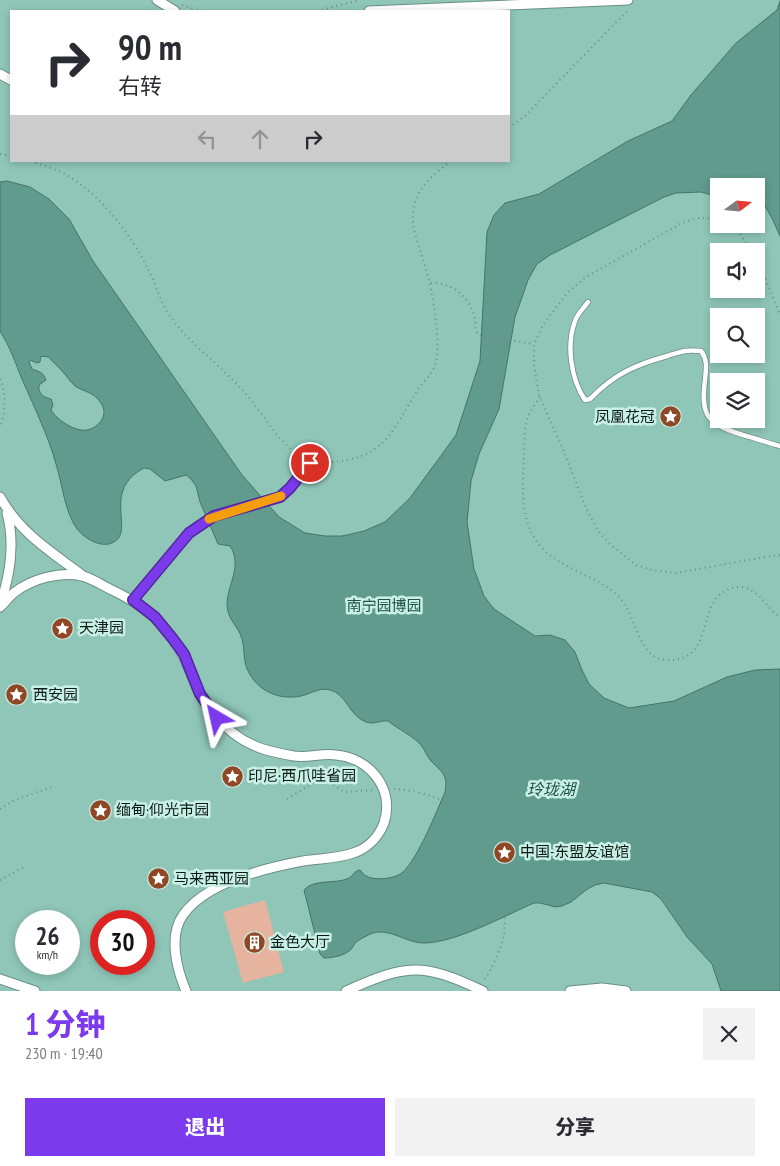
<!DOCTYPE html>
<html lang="zh">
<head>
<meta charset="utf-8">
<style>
	body { margin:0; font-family:"PT Sans Narrow","Noto Sans SC",sans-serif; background:#f2f2f3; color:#2b2b33; height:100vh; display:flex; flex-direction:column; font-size:19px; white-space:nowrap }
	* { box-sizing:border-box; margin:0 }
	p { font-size:16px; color:#7c7c81 }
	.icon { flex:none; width:28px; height:28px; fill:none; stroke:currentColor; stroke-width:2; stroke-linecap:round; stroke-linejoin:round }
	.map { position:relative; height:991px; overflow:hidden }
	.side { display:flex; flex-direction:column; background:#fff; flex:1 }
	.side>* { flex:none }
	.banner { position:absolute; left:10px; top:10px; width:500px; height:152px; border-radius:0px; box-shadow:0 2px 8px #0003; background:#fff; color:#2b2b33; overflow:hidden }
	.needle { width:32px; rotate:74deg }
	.tools { position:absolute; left:710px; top:178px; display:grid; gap:10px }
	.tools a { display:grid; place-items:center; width:55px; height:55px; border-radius:0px; background:#fff; box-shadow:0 2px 8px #0003; font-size:25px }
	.speed { position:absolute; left:15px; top:910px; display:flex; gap:10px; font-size:25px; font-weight:700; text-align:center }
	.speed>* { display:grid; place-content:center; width:65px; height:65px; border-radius:50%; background:#fff; box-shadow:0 2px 8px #0003; line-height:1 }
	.speed small { font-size:12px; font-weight:400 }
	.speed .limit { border:8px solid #d22; background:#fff; color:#111 }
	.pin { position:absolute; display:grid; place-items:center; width:42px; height:42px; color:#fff; margin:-21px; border:2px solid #fff; border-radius:50%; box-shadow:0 1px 5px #0007 }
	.me { position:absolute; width:55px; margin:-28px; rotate:324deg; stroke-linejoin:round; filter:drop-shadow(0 0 4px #0008) }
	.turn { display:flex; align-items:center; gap:18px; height:105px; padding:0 25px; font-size:22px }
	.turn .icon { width:65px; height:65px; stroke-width:2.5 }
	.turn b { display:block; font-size:35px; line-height:42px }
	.lanes { display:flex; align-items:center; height:48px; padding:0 25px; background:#0003; justify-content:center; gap:25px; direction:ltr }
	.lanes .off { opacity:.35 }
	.round { display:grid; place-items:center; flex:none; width:52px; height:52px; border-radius:0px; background:#f2f2f3 }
	.summary { display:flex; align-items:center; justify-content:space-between; height:85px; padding:0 25px }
	h1 { font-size:30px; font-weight:800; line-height:38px; color:#7c3aed }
	.action { display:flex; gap:10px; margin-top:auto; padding:10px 25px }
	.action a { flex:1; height:58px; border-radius:0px; background:#7c3aed; color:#fff; font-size:20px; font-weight:800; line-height:58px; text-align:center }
	.action a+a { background:#f2f2f3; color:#2b2b33 }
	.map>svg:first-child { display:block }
	.green { fill:#8fc6b8; fill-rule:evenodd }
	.water { fill:#609b8d; stroke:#467469; fill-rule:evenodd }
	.building { fill:#e5b39e }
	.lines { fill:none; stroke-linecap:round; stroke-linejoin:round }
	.service-casing { stroke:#6b8f85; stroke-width:6 }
	.minor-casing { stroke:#6b8f85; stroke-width:11 }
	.path { stroke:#708b84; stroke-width:2; stroke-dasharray:1 4; stroke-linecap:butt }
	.service { stroke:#fff; stroke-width:4.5 }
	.minor { stroke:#fff; stroke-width:9 }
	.route-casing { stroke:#51269a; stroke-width:12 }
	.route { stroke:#7c3aed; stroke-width:9 }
	.slow { stroke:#f59e0b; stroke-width:9 }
	.labels { text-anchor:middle; stroke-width:5; stroke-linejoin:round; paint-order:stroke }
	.poi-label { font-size:15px; fill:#0b1a16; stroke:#c9f0e5; text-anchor:start }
	.park-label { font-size:15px; fill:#205248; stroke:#c9f0e5 }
	.water-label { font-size:16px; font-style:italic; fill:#205248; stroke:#c9f0e5 }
</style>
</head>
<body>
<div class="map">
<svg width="780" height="991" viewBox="0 0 780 991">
	<rect width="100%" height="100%" fill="#c9f0e5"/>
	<path class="green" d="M 0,0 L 780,0 L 780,991 L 0,991 ZM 11,11 L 509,11 L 509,161 L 11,161 ZM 719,186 L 756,186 L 756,224 L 719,224 ZM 719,251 L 756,251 L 756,289 L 719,289 ZM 719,316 L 756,316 L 756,354 L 719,354 ZM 719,381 L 756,381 L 756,419 L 719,419 ZM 26,921 L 69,921 L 69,964 L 26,964 ZM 101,921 L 144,921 L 144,964 L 101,964 Z"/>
	<path class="water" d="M 780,1 L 780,236 C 774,223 768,206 756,197 L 756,186 L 719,186 L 719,197 L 701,192 L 676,193 L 664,197 L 550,255 L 537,264 L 528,280 L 515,317 L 499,409 L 479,454 L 471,481 L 467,522 L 474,569 L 484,596 L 494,609 L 535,636 L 550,635 L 565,640 L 575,652 L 582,670 L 589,684 L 604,698 L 629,708 L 674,701 L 727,677 L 755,670 L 780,669 L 780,991 L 721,991 L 712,964 L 687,937 L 661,899 L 652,892 L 604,883 L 595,885 L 586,890 L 571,902 L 562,906 L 556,907 L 540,903 L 534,903 C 504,916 457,942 425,943 C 408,944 391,928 373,933 C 368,935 360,939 356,942 C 353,945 353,949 349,951 C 343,956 331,958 324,958 L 320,954 L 304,890 C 313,879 334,884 347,879 C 353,877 353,871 360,870 C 362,872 363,874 366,876 C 374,881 396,879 403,872 C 418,858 436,813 445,792 C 448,775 443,773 432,762 C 427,757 425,750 421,745 C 413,736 398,729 388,721 C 380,720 374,725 366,722 C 349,716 346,693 330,690 C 320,687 310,694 301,696 C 277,701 254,689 246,666 C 243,657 245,648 242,639 C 238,625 228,621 227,605 C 227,585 243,566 230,546 L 218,544 L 200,502 L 196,486 L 191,479 L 186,475 L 165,481 L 150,469 L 144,468 C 101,491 135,530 114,542 C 102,549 85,539 77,529 C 64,510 63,486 56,464 C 48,435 34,407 22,379 C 15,362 10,347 0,331 L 0,182 L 7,181 L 30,187 L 49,199 L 69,219 L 93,261 L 242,475 L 279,517 L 305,533 L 325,536 L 342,536 L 364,531 L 385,522 L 410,498 L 456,435 L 480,361 L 487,232 L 494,215 L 505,203 L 539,194 L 628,141 L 672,121 L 691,95 L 736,43 L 777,10 ZM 41,356 L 49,357 C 53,363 58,366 62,371 C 67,376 70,382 75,386 C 86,393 96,392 103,407 C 107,417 98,428 87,430 C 75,432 57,420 51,410 L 53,405 L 51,399 C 43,397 38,394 39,385 L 46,380 C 43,372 40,372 32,369 L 29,362 L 30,360 L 37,363 L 40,362 Z"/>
	<path class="building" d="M 265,900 L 284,972 L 243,983 L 223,912 Z"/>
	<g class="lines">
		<defs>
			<g id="service">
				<path d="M 588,302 C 584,308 577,314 575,321 C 566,346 571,379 585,400 L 590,399 C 614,374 635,365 667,356 C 680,352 687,349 701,351 C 708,360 706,369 705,380 C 700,418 709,424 743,435 C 755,438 768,443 780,446"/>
				<path d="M 133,600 L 189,533 L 201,523 L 214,517 L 280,497 L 286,492 L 311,463"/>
			</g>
			<g id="minor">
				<path d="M 157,0 L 175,11"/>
				<path d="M 369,11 L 628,0"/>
				<path d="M 0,74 L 11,80"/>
				<path d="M 0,497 C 20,533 50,551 82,575"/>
				<path d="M 0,605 C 10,576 15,543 7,513"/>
				<path d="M 0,607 C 5,603 9,596 15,592 C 32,579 60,571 82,576 C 92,578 103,586 112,590 C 137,602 157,616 173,639 C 186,656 191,676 200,695 C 208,709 220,723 233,733 C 252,748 271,752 294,756 C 308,758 322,753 336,755 C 370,758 395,789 384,823 C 379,836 369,847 356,852 C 339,859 321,858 303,861 C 265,868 206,882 183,915 C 168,936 177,970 186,991"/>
				<path d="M 0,979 L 35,991"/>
				<path d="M 346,991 C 407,964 422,962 483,991"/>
				<path d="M 570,991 L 602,988 L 626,991"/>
			</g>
		</defs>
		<use href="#service" class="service-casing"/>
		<use href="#minor" class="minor-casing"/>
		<g class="path">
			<path d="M 182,5 L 199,11"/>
			<path d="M 317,11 L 360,0"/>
			<path d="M 509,128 L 525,116 L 628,10"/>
			<path d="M 0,154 L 11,156"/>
			<path d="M 31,161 C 41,165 53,168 63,173 C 100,193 131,234 149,271 C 157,286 160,302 170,316 C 191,346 222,366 246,394 C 266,417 276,441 304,459"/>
			<path d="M 719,219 L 698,218 L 682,223 L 586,277 L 568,292 L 543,325 L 534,344 L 534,365 L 539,396 L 563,449 L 586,508 L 598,531 L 612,546 L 636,565 L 652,570 L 676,573 L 759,558 L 780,555"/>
			<path d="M 729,224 L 739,232 L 751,251"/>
			<path d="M 756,261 L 764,275 L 780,315"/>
			<path d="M 431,283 C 451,281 472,299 475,320 C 476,325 475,330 478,335 L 533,344"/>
			<path d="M 0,379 C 7,394 5,413 0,428"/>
			<path d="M 540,397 C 534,405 528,414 526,424 C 524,433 525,445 524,454 C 523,487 518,526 545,551 C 567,571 598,576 619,597 C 636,614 638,659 666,660 C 716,663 695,604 727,590 C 733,587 739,586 746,588 C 763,594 767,609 780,617"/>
			<path d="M 317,463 C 364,461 382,453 405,411 C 410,403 414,395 419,388 C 423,382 429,377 433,370 C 444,350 432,288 425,266 C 420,248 411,229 413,211 C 416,188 434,174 451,161"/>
			<path d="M 394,789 C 406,789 435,795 445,802 C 461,812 487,838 495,855 C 502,871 507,918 504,935 C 501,948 492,970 484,980"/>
			<path d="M 287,799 L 323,777 L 344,792 L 374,790"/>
			<path d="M 0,809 L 13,801 L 51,787"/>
			<path d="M 0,880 L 24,867"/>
		</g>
		<use href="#service" class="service"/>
		<use href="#minor" class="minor"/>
	</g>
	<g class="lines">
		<defs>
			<path id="route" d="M 217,718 L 200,694 L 184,654 L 173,639 L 155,617 L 133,600 L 189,533 L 214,516 L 280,497 L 290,488 L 310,463"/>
		</defs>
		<use href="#route" class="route-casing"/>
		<use href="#route" class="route"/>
		<path class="slow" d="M 209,519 L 281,496"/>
	</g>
	<defs>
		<symbol id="sight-disc" viewBox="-11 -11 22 22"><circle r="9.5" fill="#8f4725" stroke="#c9f0e5"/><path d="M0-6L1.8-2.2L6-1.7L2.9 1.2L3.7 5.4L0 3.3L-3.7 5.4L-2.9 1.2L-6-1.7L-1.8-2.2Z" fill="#fff"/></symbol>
		<symbol id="building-disc" viewBox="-11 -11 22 22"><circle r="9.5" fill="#8f4725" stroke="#c9f0e5"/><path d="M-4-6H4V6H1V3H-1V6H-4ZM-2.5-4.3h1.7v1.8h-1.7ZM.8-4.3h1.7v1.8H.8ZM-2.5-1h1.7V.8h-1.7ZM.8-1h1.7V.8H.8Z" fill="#fff"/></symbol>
	</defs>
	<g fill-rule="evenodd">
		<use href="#sight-disc" x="658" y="404" width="25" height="25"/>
		<use href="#sight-disc" x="50" y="616" width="25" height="25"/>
		<use href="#sight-disc" x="4" y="682" width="25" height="25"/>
		<use href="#sight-disc" x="220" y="764" width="25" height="25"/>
		<use href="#sight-disc" x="88" y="798" width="25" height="25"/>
		<use href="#sight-disc" x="492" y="840" width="25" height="25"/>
		<use href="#sight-disc" x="146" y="866" width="25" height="25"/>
		<use href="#building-disc" x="242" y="930" width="25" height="25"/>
	</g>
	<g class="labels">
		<g class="poi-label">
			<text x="655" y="422" text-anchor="end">凤凰花冠</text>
			<text x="79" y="633">天津园</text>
			<text x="33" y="700">西安园</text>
			<text x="248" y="781">印尼·西爪哇省园</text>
			<text x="116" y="815">缅甸·仰光市园</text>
			<text x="520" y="857">中国-东盟友谊馆</text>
			<text x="174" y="884">马来西亚园</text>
			<text x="270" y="947">金色大厅</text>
		</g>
		<g class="park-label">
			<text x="384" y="611">南宁园博园</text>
		</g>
		<g class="water-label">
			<text x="551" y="795">玲珑湖</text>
		</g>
	</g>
</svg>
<div class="tools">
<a><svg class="needle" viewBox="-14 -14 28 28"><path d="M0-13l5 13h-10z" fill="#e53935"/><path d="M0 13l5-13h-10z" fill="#7c7c81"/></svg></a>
<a><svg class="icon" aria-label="sound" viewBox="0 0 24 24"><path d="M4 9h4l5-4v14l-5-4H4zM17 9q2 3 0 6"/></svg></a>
<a><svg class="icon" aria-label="search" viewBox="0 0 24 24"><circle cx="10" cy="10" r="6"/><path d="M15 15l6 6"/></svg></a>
<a><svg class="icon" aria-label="layers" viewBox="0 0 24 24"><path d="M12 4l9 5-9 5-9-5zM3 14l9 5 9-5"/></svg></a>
</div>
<div class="speed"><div>26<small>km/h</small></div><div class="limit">30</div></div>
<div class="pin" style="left:310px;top:463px;background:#d93025"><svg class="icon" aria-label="arrive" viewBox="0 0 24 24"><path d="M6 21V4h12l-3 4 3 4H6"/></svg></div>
<svg class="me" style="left:217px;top:718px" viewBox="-20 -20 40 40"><path d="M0-17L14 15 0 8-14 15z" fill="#7c3aed" stroke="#fff" stroke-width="4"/></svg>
<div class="banner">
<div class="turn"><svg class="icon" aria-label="right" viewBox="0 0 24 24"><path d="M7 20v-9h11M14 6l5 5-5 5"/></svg><div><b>90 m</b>右转</div></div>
<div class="lanes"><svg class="icon off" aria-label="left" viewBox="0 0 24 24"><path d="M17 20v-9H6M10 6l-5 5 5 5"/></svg><svg class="icon off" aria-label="ahead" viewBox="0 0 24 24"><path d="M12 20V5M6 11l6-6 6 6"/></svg><svg class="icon" aria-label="right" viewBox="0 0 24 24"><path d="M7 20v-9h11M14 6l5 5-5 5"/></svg></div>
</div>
</div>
<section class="side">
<div class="summary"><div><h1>1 分钟</h1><p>230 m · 19:40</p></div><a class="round"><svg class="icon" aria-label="close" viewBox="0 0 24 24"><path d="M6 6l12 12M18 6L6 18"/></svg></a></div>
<div class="action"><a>退出</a><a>分享</a></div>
</section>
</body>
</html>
